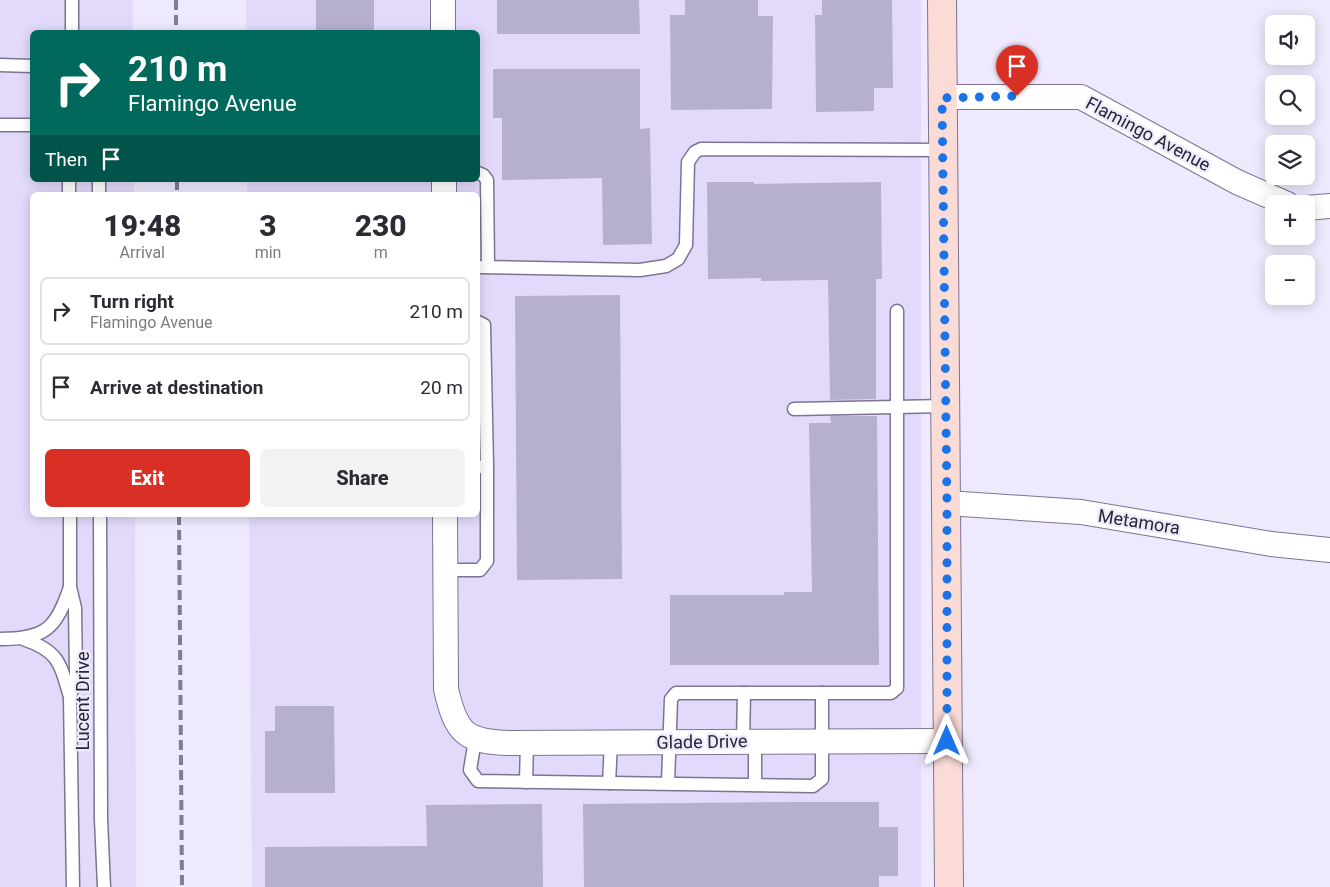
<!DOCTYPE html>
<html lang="en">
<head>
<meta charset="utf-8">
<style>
	body { margin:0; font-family:Roboto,sans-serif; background:#f2f2f3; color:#2b2b33; height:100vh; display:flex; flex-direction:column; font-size:19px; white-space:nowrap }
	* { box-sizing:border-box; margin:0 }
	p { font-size:16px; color:#7c7c81 }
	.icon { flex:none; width:28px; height:28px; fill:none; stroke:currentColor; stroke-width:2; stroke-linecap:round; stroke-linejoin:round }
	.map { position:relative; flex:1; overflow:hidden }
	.details { position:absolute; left:30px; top:192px; width:450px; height:325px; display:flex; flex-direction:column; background:#fff; border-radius:8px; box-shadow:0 2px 12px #0003 }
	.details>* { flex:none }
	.guide { position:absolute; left:30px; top:30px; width:450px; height:152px; border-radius:8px; box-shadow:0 2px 12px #0003; background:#00695c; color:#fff; overflow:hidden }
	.fabs { position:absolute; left:1265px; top:15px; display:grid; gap:10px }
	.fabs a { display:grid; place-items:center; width:50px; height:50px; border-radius:8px; background:#fff; box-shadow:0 2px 12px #0003; font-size:25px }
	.pin { position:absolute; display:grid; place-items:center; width:42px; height:42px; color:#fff; margin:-51px -21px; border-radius:50% 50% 50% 0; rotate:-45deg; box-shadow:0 0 5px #0007 }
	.pin .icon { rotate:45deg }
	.me { position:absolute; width:55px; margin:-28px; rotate:0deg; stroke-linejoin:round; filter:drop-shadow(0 0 4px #0008) }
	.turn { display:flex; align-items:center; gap:18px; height:105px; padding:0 15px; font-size:22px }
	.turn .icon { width:65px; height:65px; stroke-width:2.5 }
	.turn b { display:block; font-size:35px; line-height:42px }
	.then { display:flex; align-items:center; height:48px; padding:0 15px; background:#0003; gap:10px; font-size:19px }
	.eta { display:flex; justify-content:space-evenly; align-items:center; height:85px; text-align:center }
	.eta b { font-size:30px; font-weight:800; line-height:35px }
	.action { display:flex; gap:10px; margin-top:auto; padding:10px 15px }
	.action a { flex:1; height:58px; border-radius:8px; background:#d93025; color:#fff; font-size:20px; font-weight:800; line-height:58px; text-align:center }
	.action a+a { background:#f2f2f3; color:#2b2b33 }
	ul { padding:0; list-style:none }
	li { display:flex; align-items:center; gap:15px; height:68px; margin:0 10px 8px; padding:0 5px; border:2px solid #e1e1e2; border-radius:8px }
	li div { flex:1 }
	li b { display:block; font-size:19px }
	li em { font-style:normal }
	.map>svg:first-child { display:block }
	.built { fill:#e3dafb }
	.building { fill:#b7afcf }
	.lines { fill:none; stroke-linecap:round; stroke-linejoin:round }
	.lane-casing { stroke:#7d7492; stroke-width:15 }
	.street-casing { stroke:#7d7492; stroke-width:26 }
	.secondary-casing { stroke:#7d7492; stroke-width:30 }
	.lane { stroke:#fff; stroke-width:12 }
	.street { stroke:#fff; stroke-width:24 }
	.secondary { stroke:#fadbd6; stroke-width:28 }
	.rail { stroke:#807d8c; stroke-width:4; stroke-dasharray:10 5; stroke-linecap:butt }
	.route { stroke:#1a73e8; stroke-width:9; stroke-dasharray:0 16.2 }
	.labels { text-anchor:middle; stroke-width:4.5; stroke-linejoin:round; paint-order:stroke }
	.street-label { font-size:18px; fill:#2a2733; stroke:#eee9fd }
</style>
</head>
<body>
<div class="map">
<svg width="1330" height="887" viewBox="0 0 1330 887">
	<rect width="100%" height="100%" fill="#eee9fd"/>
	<g class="built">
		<path d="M 0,0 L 133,0 L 133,32 L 32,32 L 32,180 L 134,180 L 134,195 L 32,195 L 32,515 L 135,515 L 136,887 L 0,887 Z"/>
		<path d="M 246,0 L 921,0 L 921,887 L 252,887 L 249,515 L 478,515 L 478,195 L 247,195 L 247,180 L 478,180 L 478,32 L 246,32 Z"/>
	</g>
	<g class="building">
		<rect x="316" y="0" width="58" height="32"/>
		<path d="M 497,0 L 639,0 L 640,34 L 497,34 Z"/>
		<path d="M 685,0 L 758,0 L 758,16 L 773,16 L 772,109 L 671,110 L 670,15 L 685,15 Z"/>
		<path d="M 822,0 L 892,0 L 893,88 L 874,88 L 874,111 L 816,112 L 815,15 L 822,15 Z"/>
		<path d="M 493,69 L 640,69 L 640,129 L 650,128 L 652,244 L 603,245 L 602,178 L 502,180 L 502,118 L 493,118 Z"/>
		<path d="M 707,182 L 754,182 L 754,184 L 881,182 L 882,279 L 876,279 L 876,399 L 830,400 L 828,280 L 761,281 L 761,278 L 708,279 Z"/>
		<path d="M 620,295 L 622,579 L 517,580 L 515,296 Z"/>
		<path d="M 830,416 L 877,416 L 879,665 L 670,665 L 670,595 L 784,595 L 784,592 L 812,592 L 809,423 L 831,423 Z"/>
		<path d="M 275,706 L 334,706 L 335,793 L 265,793 L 265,731 L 275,731 Z"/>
		<path d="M 799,802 L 879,802 L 879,827 L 898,827 L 898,876 L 879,876 L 879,887 L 584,887 L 583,804 Z"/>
		<path d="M 542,804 L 543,887 L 265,887 L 265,847 L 427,846 L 426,805 Z"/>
	</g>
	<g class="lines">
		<defs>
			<g id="lane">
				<path d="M 72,0 L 72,32"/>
				<path d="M 0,65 L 32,66"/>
				<path d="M 0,125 L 32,125"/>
				<path d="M 478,173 L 483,175 L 487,180 L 488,267"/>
				<path d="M 69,180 L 69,195"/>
				<path d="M 99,180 L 99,195"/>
				<path d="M 478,267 L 640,270 L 666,266 L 678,259 L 686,245 L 688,162 L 695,152 L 701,149 L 943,150"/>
				<path d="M 478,322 L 484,325 L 487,466 L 478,467"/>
				<path d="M 794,409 L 946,406"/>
				<path d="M 70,515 L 70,587 L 75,608 L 76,675 L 70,697 L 73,887"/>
				<path d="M 100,515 L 101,819 L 104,887"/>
				<path d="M 445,570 L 480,570 L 487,561 L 487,466"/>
				<path d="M 0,639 C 45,639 56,629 70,587"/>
				<path d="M 23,639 C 59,651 60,663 70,697"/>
				<path d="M 475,740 L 470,770 L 478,781 L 813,786 L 822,779 L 822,693"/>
				<path d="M 755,741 L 755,785"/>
				<path d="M 743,742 L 744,693"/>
				<path d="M 526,782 L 527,743"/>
				<path d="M 609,783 L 611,743"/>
				<path d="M 668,783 L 671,699 L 676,693 L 891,693 L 897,688 L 897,311"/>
			</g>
			<g id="street">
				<path d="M 443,0 L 443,32"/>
				<path d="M 942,97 L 1081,97 L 1237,182 L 1287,204"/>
				<path d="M 444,195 L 444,180"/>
				<path d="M 1306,208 L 1330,206"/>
				<path d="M 947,503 L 1081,512 L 1271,544 L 1330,550"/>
				<path d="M 445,515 L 446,689 C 456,733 465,742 510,743 L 947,741"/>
			</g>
			<path id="secondary" d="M 942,0 L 949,887"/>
		</defs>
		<use href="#lane" class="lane-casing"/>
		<use href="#street" class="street-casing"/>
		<use href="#secondary" class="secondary-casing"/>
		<use href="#lane" class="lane"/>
		<use href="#street" class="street"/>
		<use href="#secondary" class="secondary"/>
		<g class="rail">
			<path d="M 176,0 L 176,32"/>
			<path d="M 177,180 L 177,195"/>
			<path d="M 179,515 L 182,887"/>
		</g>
	</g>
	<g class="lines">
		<path class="route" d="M 947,741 L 947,503 L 942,98 L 1017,96"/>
	</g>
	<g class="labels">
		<g class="street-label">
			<text transform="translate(1148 134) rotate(28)" y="6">Flamingo Avenue</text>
			<text transform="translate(1139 522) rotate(9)" y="6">Metamora</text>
			<text transform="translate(83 701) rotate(-90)" y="6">Lucent Drive</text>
			<text transform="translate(702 742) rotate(-1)" y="6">Glade Drive</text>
		</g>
	</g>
</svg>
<div class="fabs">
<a><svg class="icon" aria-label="sound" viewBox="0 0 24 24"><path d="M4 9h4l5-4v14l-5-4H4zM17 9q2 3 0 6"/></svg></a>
<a><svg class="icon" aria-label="search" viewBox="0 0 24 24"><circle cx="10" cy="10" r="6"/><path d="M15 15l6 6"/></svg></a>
<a><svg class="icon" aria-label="layers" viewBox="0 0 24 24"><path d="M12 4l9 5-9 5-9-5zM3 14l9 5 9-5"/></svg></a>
<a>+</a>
<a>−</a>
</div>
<div class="pin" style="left:1017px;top:96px;background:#d93025"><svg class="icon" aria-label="arrive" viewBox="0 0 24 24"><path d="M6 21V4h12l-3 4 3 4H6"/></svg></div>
<svg class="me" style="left:947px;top:741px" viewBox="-20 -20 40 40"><path d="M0-17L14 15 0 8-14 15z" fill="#1a73e8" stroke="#fff" stroke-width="4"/></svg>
<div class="guide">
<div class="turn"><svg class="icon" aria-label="right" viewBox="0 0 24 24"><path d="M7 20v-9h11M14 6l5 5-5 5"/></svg><div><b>210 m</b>Flamingo Avenue</div></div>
<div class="then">Then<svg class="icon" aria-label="arrive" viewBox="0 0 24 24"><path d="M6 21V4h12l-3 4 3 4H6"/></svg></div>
</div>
<section class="details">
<div class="eta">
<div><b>19:48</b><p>Arrival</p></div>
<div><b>3</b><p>min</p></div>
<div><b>230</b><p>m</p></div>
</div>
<ul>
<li><svg class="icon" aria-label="right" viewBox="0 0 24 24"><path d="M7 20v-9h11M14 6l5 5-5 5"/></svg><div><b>Turn right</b><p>Flamingo Avenue</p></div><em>210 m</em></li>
<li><svg class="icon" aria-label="arrive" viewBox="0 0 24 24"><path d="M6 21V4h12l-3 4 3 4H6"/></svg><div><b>Arrive at destination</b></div><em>20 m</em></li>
</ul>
<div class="action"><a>Exit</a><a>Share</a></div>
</section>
</div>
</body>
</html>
